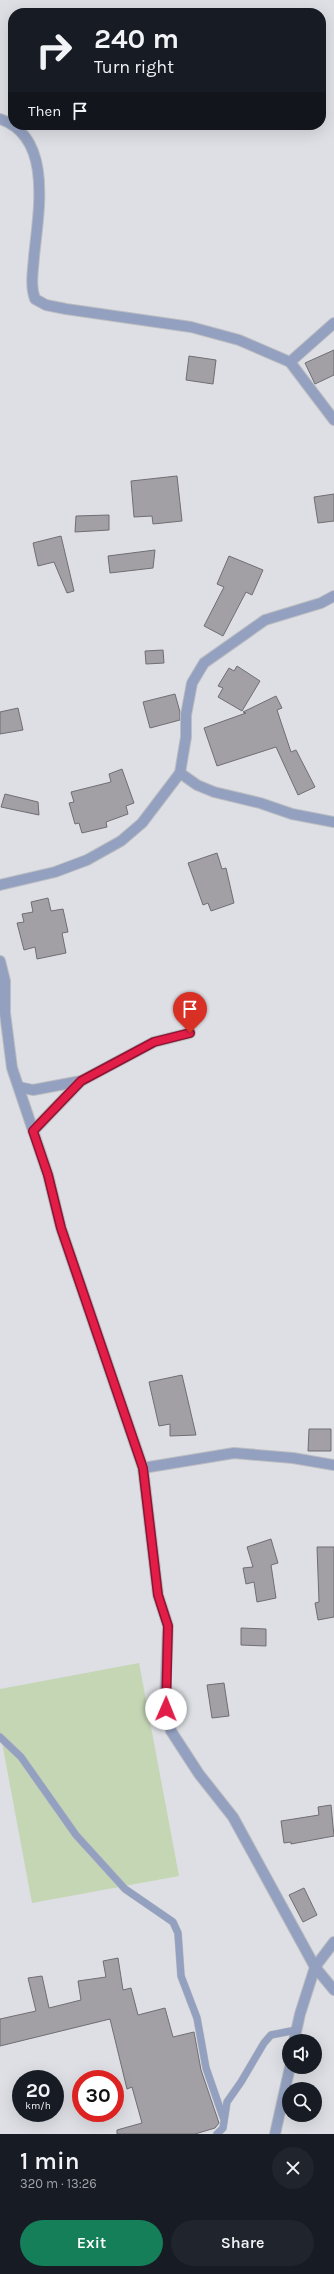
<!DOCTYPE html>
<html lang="en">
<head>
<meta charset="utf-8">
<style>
	body { margin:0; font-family:Karla,sans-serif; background:#20242c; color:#f1f3f6; height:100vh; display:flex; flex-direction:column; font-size:15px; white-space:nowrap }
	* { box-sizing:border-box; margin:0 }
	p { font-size:13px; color:#9ea1a6 }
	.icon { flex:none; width:22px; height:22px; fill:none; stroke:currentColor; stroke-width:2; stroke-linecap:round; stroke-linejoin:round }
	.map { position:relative; height:2134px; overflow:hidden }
	.sheet { display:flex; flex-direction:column; background:#171b24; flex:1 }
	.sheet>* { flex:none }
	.guide { position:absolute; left:8px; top:8px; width:318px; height:122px; border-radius:16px; box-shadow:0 4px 16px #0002; background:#171b24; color:#f1f3f6; overflow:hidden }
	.tools { position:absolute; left:282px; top:2034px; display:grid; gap:8px }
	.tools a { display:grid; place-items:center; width:40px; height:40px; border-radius:50%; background:#171b24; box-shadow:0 4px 16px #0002; font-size:20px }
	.speed { position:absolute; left:12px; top:2070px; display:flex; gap:8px; font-size:20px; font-weight:700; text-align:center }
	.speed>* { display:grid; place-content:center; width:52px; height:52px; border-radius:50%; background:#171b24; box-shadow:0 4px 16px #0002; line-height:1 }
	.speed small { font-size:10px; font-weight:400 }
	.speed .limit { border:6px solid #d22; background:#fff; color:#111 }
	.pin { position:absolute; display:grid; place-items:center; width:34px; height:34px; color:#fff; margin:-41px -17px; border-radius:50% 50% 50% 0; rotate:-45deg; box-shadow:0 0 4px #0007 }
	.pin .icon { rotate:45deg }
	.me { position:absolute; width:44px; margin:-22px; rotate:1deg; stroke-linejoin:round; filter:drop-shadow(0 0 3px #0008) }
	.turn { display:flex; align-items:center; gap:14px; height:84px; padding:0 20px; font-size:18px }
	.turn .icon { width:52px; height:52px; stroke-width:2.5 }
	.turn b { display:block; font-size:28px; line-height:34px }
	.then { display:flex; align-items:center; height:38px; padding:0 20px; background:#0003; gap:8px; font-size:15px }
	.round { display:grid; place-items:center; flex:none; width:42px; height:42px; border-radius:21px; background:#20242c }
	.head { display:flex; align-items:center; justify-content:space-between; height:68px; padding:0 20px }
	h1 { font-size:24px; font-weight:600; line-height:30px }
	.button { display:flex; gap:8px; margin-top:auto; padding:8px 20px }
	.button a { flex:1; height:46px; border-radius:24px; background:#157f5a; color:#fff; font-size:16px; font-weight:600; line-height:46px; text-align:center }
	.button a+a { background:#20242c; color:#f1f3f6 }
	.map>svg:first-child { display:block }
	.green { fill:#c5d6b5 }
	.building { fill:#a3a0a5; stroke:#706e72 }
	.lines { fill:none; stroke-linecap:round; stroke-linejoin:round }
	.service-casing { stroke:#bbbdc1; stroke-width:8 }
	.minor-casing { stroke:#bbbdc1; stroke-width:12 }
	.service { stroke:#93a0bf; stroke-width:7 }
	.minor { stroke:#93a0bf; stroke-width:10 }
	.route-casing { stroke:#92132f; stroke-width:10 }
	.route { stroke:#e11d48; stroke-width:7 }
</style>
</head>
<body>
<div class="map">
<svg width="334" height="2134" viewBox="0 0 334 2134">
	<rect width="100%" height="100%" fill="#dddfe4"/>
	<path class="green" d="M 139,1663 L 179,1876 L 32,1903 L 0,1732 L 0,1689 Z"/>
	<g class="building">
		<path d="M 334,350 L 334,375 L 315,384 L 305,363 Z"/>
		<path d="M 189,356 L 216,360 L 213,384 L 186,380 Z"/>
		<path d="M 177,476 L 182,521 L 153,524 L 152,516 L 134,517 L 131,481 Z"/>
		<path d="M 334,494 L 334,521 L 318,523 L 314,497 Z"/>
		<path d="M 109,515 L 109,530 L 75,532 L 76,516 Z"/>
		<path d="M 61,536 L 74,591 L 67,593 L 54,562 L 38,566 L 33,543 Z"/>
		<path d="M 155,550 L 153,568 L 110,573 L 108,556 Z"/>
		<path d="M 229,556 L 263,570 L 252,595 L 246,592 L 223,636 L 204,626 L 224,587 L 217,584 Z"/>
		<path d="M 163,650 L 164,663 L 146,664 L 145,651 Z"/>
		<path d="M 237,666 L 260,681 L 242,711 L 218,697 L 223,688 L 218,686 L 229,668 L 234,671 Z"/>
		<path d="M 175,694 L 180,712 L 180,720 L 150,728 L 143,702 Z"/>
		<path d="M 276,696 L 282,708 L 277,710 L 291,752 L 296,750 L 315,787 L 298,795 L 276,747 L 217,766 L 204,728 L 246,713 L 243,712 Z"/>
		<path d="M 18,708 L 23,730 L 0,734 L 0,712 Z"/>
		<path d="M 122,769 L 134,803 L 126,806 L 128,814 L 106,822 L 107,827 L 82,833 L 79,823 L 75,824 L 69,803 L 74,802 L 71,792 L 111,782 L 109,774 Z"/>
		<path d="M 5,794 L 38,802 L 39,815 L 1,807 Z"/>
		<path d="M 217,853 L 222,869 L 226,868 L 234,903 L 211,911 L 208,903 L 203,905 L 188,863 Z"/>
		<path d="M 48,898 L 51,911 L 63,909 L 68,932 L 62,933 L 66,953 L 37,959 L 35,947 L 24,950 L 17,923 L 24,922 L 22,914 L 33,912 L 31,902 Z"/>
		<path d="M 182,1375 L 196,1435 L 170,1436 L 170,1424 L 159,1426 L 149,1382 Z"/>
		<path d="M 309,1429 L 331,1429 L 331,1451 L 308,1451 Z"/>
		<path d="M 271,1539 L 278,1563 L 271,1565 L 276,1598 L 257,1602 L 254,1582 L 246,1584 L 243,1568 L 253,1567 L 247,1547 Z"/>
		<path d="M 317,1547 L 334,1547 L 334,1617 L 318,1620 L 315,1603 L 319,1602 Z"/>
		<path d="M 241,1628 L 266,1629 L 266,1646 L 241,1645 Z"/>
		<path d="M 224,1683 L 229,1716 L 212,1718 L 207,1685 Z"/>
		<path d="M 331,1805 L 334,1836 L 291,1844 L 291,1842 L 284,1843 L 281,1821 L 319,1815 L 318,1807 Z"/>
		<path d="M 304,1888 L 317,1915 L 303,1922 L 289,1895 Z"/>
		<path d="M 118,1958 L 123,1990 L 131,1988 L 138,2015 L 165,2008 L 173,2037 L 194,2032 L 201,2070 L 219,2123 L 215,2128 L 195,2134 L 117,2134 L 117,2130 L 142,2123 L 132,2087 L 127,2089 L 110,2019 L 0,2046 L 0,2019 L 36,2011 L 28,1978 L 42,1976 L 49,2008 L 81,2000 L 78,1981 L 106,1977 L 103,1961 Z"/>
	</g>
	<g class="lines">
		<defs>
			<g id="service">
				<path d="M 0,1737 L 21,1757 L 76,1835 L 125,1889 L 173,1922 L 178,1933 L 181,1976 L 197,2018 L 206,2068 L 223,2117"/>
				<path d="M 217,2134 L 223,2128 L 227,2102 L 241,2082 L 264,2043 L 271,2035 L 296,2030"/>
			</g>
			<g id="minor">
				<path d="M 0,119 C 54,137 38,214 34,257 C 33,271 30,286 35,299 L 46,305 L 66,309 L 191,327 L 239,340 L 290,362 L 334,420"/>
				<path d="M 290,362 L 334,323"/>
				<path d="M 180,773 L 197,785 L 214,792 L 260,803 L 292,814 L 334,822"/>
				<path d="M 0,885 L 55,872 L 87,860 L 121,841 L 142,823 L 180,773 L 186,737 L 186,715 L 192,683 L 204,663 L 265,620 L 321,603 L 334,596"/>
				<path d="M 0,961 L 5,981 L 5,1013 L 12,1068 L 48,1175 L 61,1228 L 143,1468 L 158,1595 L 168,1626 L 165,1700 L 171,1731 L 199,1774 L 233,1817 L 315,1967 L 334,1990"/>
				<path d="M 19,1087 L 33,1090 L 81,1081 L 154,1042 L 190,1033"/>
				<path d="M 33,1131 L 81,1081"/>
				<path d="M 143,1468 L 234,1453 L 293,1458 L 334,1465"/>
				<path d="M 294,2041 L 300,2014 L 315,1967 L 334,1942"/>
				<path d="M 275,2134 L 290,2067"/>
			</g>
		</defs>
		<use href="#service" class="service-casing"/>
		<use href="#minor" class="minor-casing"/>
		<use href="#service" class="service"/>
		<use href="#minor" class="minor"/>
	</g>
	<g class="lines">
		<defs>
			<path id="route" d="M 166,1709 L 168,1626 L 158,1595 L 143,1468 L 61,1228 L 48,1175 L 33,1131 L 81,1081 L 154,1042 L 190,1033"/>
		</defs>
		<use href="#route" class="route-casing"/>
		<use href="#route" class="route"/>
	</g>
</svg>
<div class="tools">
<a><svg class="icon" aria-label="sound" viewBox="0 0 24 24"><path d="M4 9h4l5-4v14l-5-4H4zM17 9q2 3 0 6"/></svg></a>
<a><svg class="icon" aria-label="search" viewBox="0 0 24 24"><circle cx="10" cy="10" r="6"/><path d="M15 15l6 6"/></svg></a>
</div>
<div class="speed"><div>20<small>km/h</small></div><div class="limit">30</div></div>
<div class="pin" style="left:190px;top:1033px;background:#d93025"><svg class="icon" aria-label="arrive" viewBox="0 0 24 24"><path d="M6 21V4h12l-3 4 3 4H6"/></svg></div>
<svg class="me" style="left:166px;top:1709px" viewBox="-20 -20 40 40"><circle r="19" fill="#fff"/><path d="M0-13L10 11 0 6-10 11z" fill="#e11d48"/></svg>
<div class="guide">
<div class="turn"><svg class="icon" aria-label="right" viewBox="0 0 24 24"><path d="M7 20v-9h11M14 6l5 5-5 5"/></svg><div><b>240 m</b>Turn right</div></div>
<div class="then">Then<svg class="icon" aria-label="arrive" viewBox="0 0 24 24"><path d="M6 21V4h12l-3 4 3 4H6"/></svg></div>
</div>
</div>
<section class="sheet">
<div class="head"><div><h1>1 min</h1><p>320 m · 13:26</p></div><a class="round"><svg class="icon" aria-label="close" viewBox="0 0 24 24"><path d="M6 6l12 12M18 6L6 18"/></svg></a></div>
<div class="button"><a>Exit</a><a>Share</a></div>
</section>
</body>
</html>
